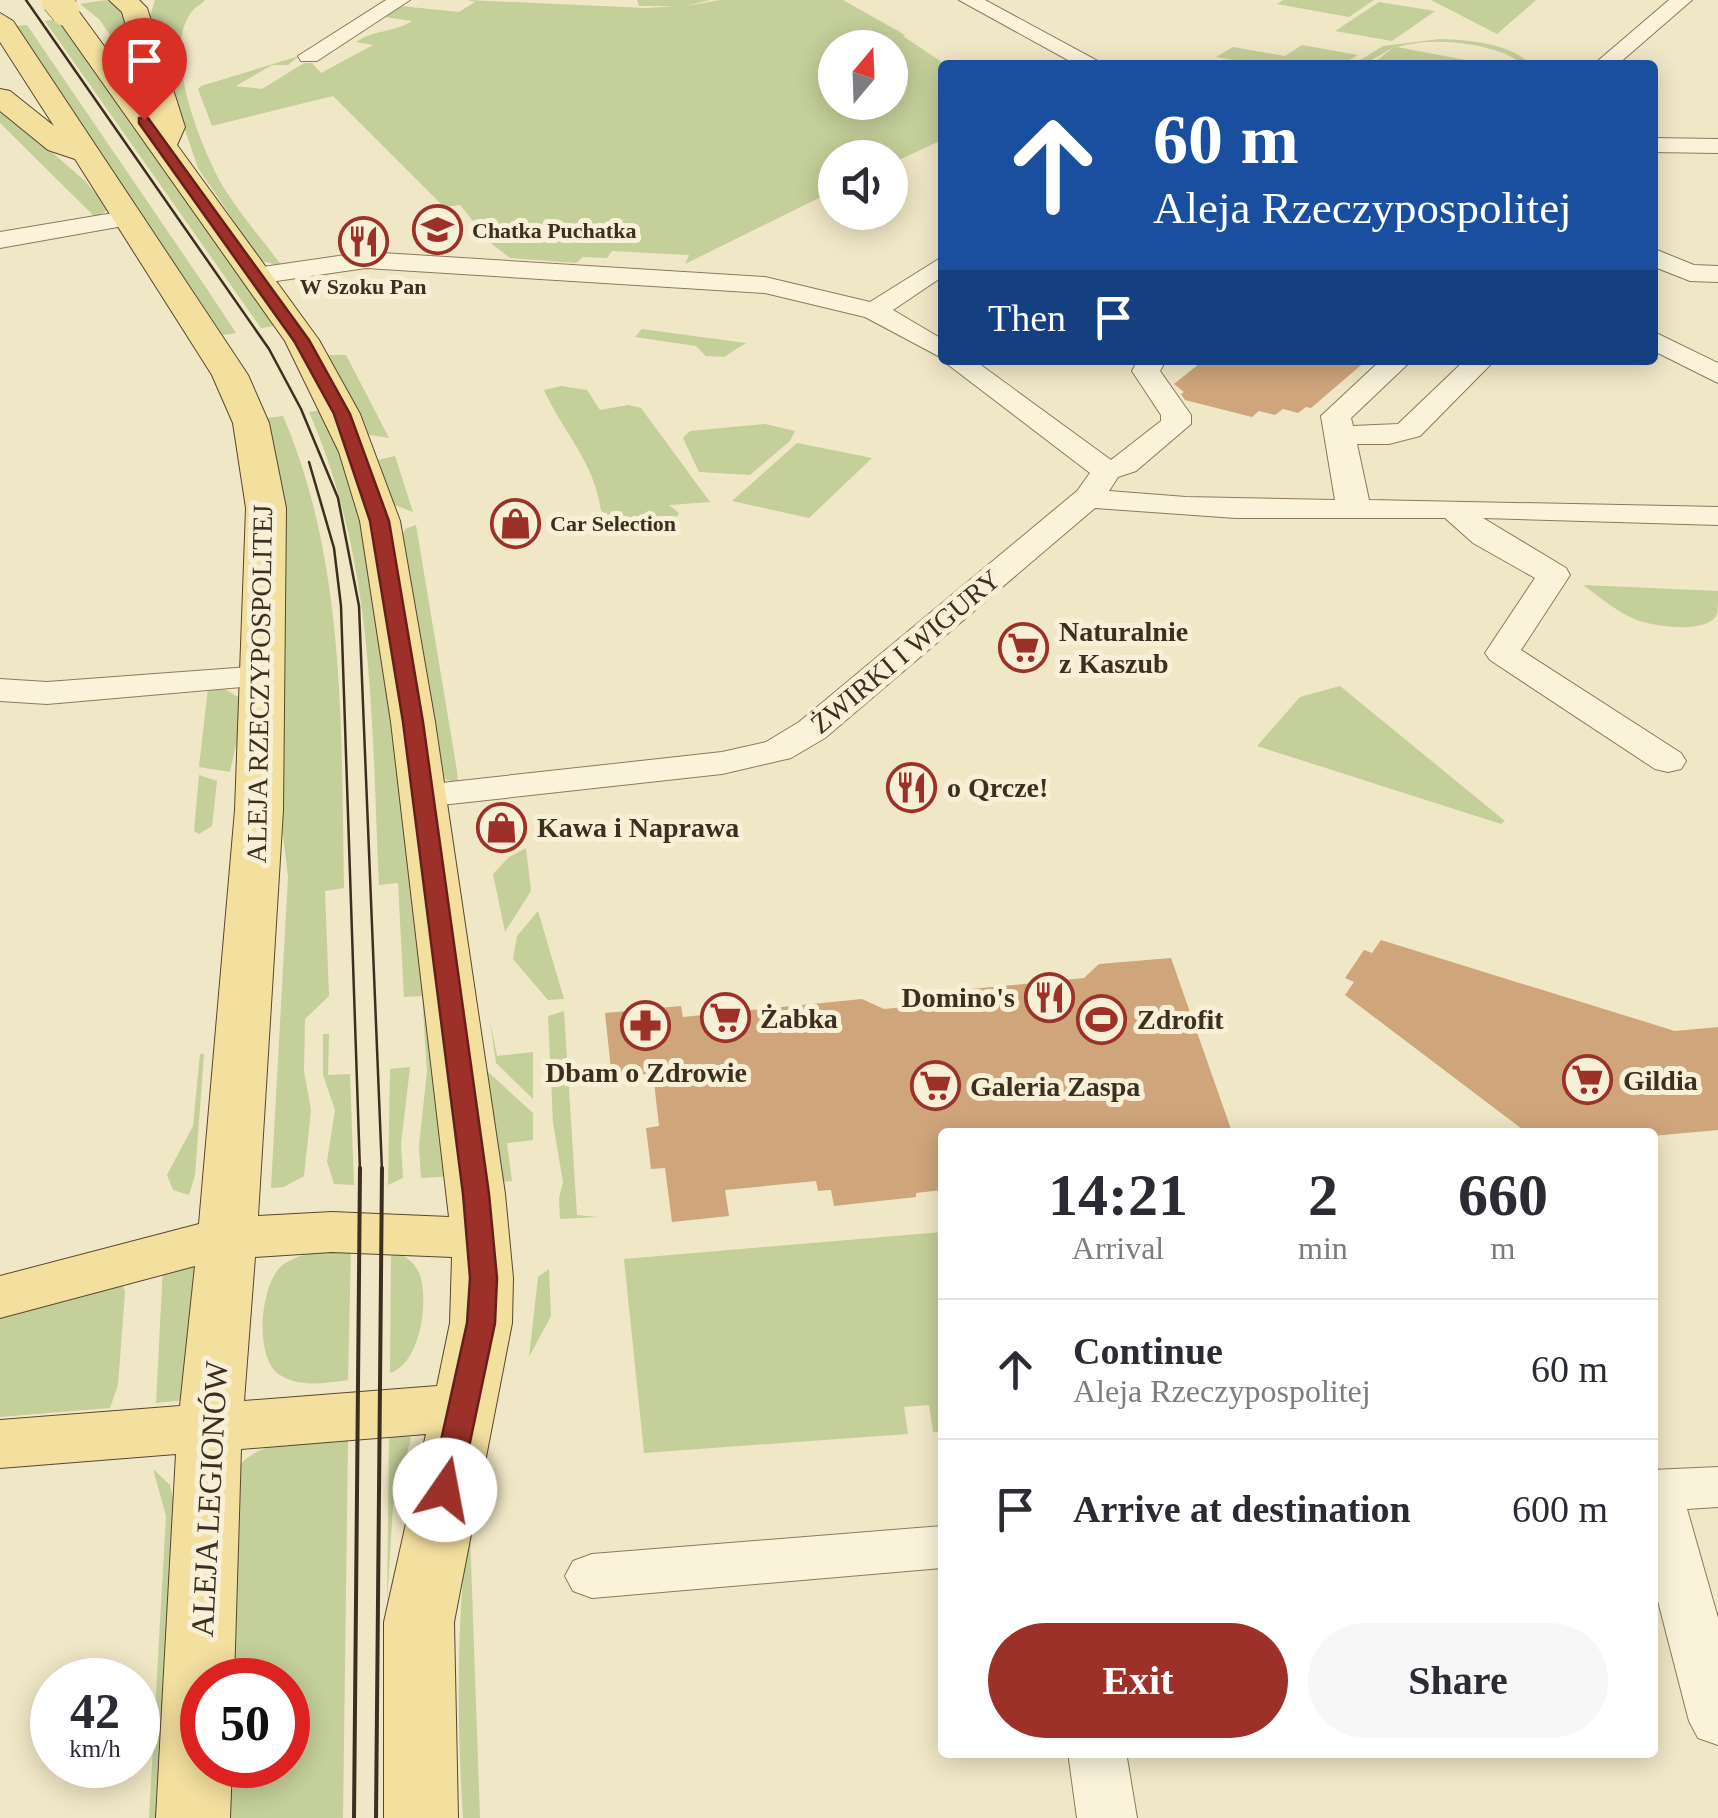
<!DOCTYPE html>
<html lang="en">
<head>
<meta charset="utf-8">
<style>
	body { margin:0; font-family:Georgia,serif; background:#f7f7f7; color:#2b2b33; height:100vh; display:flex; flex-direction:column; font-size:38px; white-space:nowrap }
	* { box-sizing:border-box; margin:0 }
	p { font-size:32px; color:#7c7c81 }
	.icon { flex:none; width:55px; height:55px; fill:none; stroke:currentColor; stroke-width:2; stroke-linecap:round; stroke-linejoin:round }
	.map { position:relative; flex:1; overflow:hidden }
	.sheet { position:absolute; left:938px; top:1128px; width:720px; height:630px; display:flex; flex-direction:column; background:#fff; border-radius:10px; box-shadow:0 5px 25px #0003 }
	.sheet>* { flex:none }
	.guide { position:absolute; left:938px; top:60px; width:720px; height:305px; border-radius:10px; box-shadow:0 5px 25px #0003; background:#1a4fa0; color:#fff; overflow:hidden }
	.needle { width:65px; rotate:19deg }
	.controls { position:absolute; left:818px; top:30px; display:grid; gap:20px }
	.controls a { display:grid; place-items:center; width:90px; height:90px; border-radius:50%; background:#fff; box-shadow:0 5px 25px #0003; font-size:50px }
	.speed { position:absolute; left:30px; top:1658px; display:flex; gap:20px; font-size:50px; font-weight:700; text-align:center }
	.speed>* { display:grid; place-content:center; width:130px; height:130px; border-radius:50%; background:#fff; box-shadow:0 5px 25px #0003; line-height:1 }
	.speed small { font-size:25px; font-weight:400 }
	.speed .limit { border:15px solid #d22; background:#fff; color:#111 }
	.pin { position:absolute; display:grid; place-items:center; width:85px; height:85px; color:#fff; margin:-102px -42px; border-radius:50% 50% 50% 0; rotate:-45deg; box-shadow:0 0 10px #0007 }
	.pin .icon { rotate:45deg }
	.me { position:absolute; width:110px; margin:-55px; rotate:12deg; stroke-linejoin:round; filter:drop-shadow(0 0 8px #0008) }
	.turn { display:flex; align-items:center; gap:35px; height:210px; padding:0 50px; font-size:45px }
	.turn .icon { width:130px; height:130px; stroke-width:2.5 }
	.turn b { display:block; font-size:70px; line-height:85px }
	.then { display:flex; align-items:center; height:95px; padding:0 50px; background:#0003; gap:20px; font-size:38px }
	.eta { display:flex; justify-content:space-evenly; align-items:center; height:170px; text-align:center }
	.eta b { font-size:60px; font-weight:700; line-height:70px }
	.cta { display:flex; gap:20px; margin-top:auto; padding:20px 50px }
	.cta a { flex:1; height:115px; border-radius:60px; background:#9d3129; color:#fff; font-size:40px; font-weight:700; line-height:115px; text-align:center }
	.cta a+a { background:#f7f7f7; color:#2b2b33 }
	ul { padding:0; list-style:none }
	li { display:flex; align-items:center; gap:30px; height:140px; padding:0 50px; border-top:2px solid #e1e1e2 }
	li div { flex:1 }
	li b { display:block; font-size:38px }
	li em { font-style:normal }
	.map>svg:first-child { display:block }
	.green { fill:#c4cf99; fill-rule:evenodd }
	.building { fill:#cfa57b }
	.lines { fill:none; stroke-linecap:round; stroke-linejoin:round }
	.minor-casing { stroke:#8c795b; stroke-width:2 }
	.major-casing { stroke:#5a462f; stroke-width:2 }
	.minor { fill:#faf3da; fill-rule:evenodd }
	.major { fill:#f3df9e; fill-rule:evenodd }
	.tram-far1 { stroke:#3c2f1f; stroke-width:2.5 }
	.tram { stroke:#3c2f1f; stroke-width:4 }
	.major-bridge-casing { stroke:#5a462f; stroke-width:30; stroke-linecap:butt }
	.major-bridge { stroke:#f3df9e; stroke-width:29 }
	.route { fill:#9d3129; stroke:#66201b; stroke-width:2.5 }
	.labels { text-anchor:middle; stroke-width:10; stroke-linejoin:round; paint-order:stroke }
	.far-poi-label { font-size:22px; font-weight:bold; fill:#3c2f1f; stroke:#f7f0d6; text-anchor:start }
	.poi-label { font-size:28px; font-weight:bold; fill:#3c2f1f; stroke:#f7f0d6; text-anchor:start }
	.street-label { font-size:28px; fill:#3c2f1f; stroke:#f7f0d6 }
	.near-street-label { font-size:32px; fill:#3c2f1f; stroke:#f7f0d6 }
</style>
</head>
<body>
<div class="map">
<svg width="1718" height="1818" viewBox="0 0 1718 1818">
	<rect width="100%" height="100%" fill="#f0e7c6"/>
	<g class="green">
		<path d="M 106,0 L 121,8 L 155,117 L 124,74 L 125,66 L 130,64 L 99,19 L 80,4 Z"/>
		<path d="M 155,0 L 205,0 C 202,4 197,6 194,9 C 159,46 201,147 222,185 C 239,213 262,239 282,266 L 261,261 L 198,168 L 148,22 Z"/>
		<path d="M 468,0 L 646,8 L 676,6 L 639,6 L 637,0 L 710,0 L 685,6 L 720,0 L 843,0 L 905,35 L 903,36 L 946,65 L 942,65 L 942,140 L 890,164 L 890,158 L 835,158 L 835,190 L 685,264 L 689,255 L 612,251 L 607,258 L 583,257 L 576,263 L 510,258 L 493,245 L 460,205 L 444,207 L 333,96 L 212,126 L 198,89 L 201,86 L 299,56 L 288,65 L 272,65 L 236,86 L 262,89 L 304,63 L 312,63 L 321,73 L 373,45 L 356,42 C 376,29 393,33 412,21 L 384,17 L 401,6 L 459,12 L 475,2 ZM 835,48 L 890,48 L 890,102 L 835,102 Z"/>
		<path d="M 1283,0 L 1374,0 L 1349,17 L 1277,4 Z"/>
		<path d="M 1431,0 L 1536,0 L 1497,34 Z"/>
		<path d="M 1379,2 L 1435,11 L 1392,41 L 1335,31 Z"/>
		<path d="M 59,19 L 251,291 L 274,326 L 261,328 L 45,21 Z"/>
		<path d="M 27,25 L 207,289 L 236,333 L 223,335 L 16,26 Z"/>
		<path d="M 1440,39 C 1470,40 1509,43 1532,65 C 1520,65 1514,57 1503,53 C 1471,41 1428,38 1397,47 L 1492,65 L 1371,65 L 1394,47 L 1363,65 L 1352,65 L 1383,46 Z"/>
		<path d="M 1302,45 L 1358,55 C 1326,77 1254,64 1216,57 L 1233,47 L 1285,56 Z"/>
		<path d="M 0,107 L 85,181 L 106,206 L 106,211 L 96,218 L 0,123 Z"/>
		<path d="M 642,329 L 746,343 L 724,357 L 706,356 L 696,346 L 635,337 Z"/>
		<path d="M 326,355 L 346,355 L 389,438 L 365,434 Z"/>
		<path d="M 561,386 L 587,390 L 600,410 L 628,405 L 641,408 L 710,502 L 669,505 L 679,513 L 671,525 L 629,524 L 601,511 C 595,463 563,432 544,390 Z"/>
		<path d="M 323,410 L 364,524 L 455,1176 L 421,1178 L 419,1146 L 427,1071 L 422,996 L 404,997 L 398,883 L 379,885 C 371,721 376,566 309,412 Z"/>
		<path d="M 283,416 C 347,564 341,736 344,888 L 325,891 L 329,996 L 305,1019 L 304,1071 L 311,1110 L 304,1176 L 284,1187 L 271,1188 L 288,877 L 280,810 L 284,498 L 266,418 Z"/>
		<path d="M 765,424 L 795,431 L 790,441 L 750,475 L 699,472 L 683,438 L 690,431 Z"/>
		<path d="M 797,443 L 872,458 L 809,518 L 732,501 Z"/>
		<path d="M 395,456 L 413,512 L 392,504 L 378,460 Z"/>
		<path d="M 416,525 L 457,771 L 458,782 L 447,780 L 439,773 L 401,538 L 405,529 Z"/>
		<path d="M 1583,585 L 1718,591 C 1718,598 1718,608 1717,614 C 1708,635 1653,626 1637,620 C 1618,613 1600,597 1583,585 Z"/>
		<path d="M 1340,686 L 1505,821 L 1501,824 L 1257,746 L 1300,697 Z"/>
		<path d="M 208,688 L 226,690 L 242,699 L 241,723 L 230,772 L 199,767 Z"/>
		<path d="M 199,775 L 217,781 L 212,826 L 199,834 L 194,831 Z"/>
		<path d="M 526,848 L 531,891 L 505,932 L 493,874 L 509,857 Z"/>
		<path d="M 538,911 L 564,999 L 548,1000 L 513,959 L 517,936 Z"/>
		<path d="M 564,1011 L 577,1215 L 599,1217 L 560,1219 L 559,1198 L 563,1182 L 553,1123 L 548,1016 Z"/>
		<path d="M 490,1021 L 497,1056 L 533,1052 L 533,1099 L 496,1063 Z"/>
		<path d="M 323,1034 L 329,1034 L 328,1075 L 350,1074 L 354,1185 L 334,1184 L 327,1161 L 335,1110 L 323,1075 Z"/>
		<path d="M 200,1054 L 204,1054 L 195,1175 L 189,1195 L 173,1190 L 167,1175 L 193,1126 Z"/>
		<path d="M 410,1067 L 401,1144 L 403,1178 L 388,1185 L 390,1069 Z"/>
		<path d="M 486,1070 L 533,1113 L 533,1140 L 507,1143 L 512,1181 L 499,1182 Z"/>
		<path d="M 942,1232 L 942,1432 L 933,1432 L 929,1405 L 904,1407 L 908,1434 L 644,1453 L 624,1259 Z"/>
		<path d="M 351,1247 L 348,1380 C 326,1383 300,1388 280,1375 C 253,1359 260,1280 284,1264 C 304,1251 328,1250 351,1247 Z"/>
		<path d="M 391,1250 C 403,1254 415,1262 420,1275 C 429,1303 420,1363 390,1373 Z"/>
		<path d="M 199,1260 L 187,1400 L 156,1403 L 163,1267 Z"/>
		<path d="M 549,1269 L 551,1316 L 529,1357 L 538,1277 Z"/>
		<path d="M 120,1279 L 125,1291 L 118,1385 L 110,1408 L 0,1417 L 0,1313 Z"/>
		<path d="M 408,1436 L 411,1438 L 393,1506 L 387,1603 L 389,1438 Z"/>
		<path d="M 348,1440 L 343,1818 L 230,1818 L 230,1765 L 288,1765 L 288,1680 L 232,1680 L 238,1467 C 261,1437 313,1443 348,1440 Z"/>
		<path d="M 153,1469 L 170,1485 L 175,1509 L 161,1818 L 149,1818 L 166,1516 Z"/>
		<path d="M 468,1530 L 470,1532 L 480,1818 L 463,1818 C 457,1722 456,1626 468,1530 Z"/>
	</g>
	<g class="building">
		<path d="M 1204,360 L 1367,360 L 1311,408 L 1306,407 L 1298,413 L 1283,409 L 1275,415 L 1259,411 L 1252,417 L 1185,400 L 1181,394 L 1184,392 L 1174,384 Z"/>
		<path d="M 1381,940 L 1675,1031 L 1718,1027 L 1718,1130 L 1652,1136 L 1652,1132 L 1526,1132 L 1345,995 L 1354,982 L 1345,978 L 1364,950 L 1372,953 Z"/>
		<path d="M 1171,958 L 1232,1132 L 942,1132 L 942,1190 L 916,1193 L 916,1197 L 834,1206 L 831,1190 L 818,1191 L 816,1181 L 725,1190 L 729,1216 L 672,1222 L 665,1168 L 651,1169 L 646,1128 L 659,1126 L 653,1073 L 612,1079 L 605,1013 L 681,1006 L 683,1017 L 862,999 L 884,1009 L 905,1007 L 923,1005 L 941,992 L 1084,978 L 1099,964 Z"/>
	</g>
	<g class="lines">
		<defs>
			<g id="minor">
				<path d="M 386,0 L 410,0 L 317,61 L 301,61 L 298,56 Z"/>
				<path d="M 959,0 L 985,0 L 1105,65 L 1077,65 Z"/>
				<path d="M 1669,0 L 1692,0 L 1617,65 L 1593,65 Z"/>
				<path d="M 1652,138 L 1718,139 L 1718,153 L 1652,152 Z"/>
				<path d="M 131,210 L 144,218 L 140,223 L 0,248 L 0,232 Z"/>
				<path d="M 1652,248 L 1694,265 L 1718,266 L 1718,282 L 1690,281 L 1652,266 Z"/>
				<path d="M 366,252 L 765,277 L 870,302 L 942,257 L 942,277 L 893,310 L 942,339 L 942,358 L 865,317 L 765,293 L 366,268 L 256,284 L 243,276 L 256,268 Z"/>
				<path d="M 1652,331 L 1718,363 L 1718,383 L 1652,350 Z"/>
				<path d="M 942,360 L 974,360 L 1111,460 L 1161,421 L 1161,415 L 1132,371 L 1138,360 L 1166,360 L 1160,371 L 1191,415 L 1191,424 L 1136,471 L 1118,477 L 1109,491 L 1186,497 L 1335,500 L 1321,416 L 1381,360 L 1412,360 L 1351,418 L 1353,426 L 1398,424 L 1465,360 L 1495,360 L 1420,436 L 1389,444 L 1357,444 L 1369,500 L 1718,507 L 1718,525 L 1483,518 L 1566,568 L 1570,575 L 1521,650 L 1681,753 L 1686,761 L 1681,769 L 1668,772 L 1655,769 L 1490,660 L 1485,653 L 1535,578 L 1473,543 L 1445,518 L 1236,518 L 1095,508 L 825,738 L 791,758 L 722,774 L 423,807 L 410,804 L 404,796 L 410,788 L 423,785 L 722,752 L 766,742 L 799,722 L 1077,491 L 1090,473 Z"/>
				<path d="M 263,666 L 275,670 L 281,677 L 275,684 L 47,704 L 0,701 L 0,679 L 47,682 Z"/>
				<path d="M 1718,1467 L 1718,1507 L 1687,1509 L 1718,1618 L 1718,1745 L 1698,1738 L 1689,1721 L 1652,1578 L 1652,1470 Z"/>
				<path d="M 942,1526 L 942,1568 L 592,1598 L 573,1591 L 565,1576 L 573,1561 L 592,1554 Z"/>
				<path d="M 1068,1752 L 1126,1752 L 1137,1818 L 1077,1818 Z"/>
			</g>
			<path id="major" d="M 109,0 L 139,0 L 147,8 L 185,127 L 177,145 L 319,340 L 360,414 L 400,521 L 435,722 L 505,1194 L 513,1278 L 512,1323 L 454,1622 L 458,1818 L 384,1818 L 384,1622 L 426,1434 L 241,1449 L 234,1680 L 202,1680 L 202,1765 L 232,1765 L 230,1818 L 156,1818 L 176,1454 L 0,1468 L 0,1420 L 180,1406 L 195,1266 L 0,1318 L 0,1276 L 199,1224 L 235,810 L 246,508 L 233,423 L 212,375 L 75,159 L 48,150 L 0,111 L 0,89 L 10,91 L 54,126 L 0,42 L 0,13 L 13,21 L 248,375 L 269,423 L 286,508 L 283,810 L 258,1216 L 332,1212 L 449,1217 L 391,722 L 360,521 L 339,452 L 285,341 L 52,11 L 56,5 L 74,5 L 150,109 L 122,12 ZM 332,1252 L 452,1257 L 450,1323 L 437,1386 L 244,1401 L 255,1257 Z"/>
		</defs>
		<use href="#minor" class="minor-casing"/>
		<use href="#major" class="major-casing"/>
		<use href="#minor" class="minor"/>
		<use href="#major" class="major"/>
		<g class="tram-far1">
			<path d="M 26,0 L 269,349 L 301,409 L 338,498 L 359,606 L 382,1171"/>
			<path d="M 309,462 L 334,548 L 341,606 L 360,1171"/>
		</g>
		<g class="tram">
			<path d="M 354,1818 L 360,1168"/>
			<path d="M 376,1818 L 382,1168"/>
		</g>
		<defs>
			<path id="major-bridge" d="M 56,0 L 65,11"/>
		</defs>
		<use href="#major-bridge" class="major-bridge-casing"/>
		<use href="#major-bridge" class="major-bridge"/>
	</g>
	<path class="route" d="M 139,118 L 148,118 L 309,340 L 350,414 L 389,521 L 423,722 L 489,1194 L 497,1278 L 495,1323 L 460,1490 L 455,1498 L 445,1501 L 434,1498 L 430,1490 L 467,1323 L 470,1278 L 463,1194 L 403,722 L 370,521 L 334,414 L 294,341 L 139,123 Z"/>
	<defs>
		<symbol id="school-ring" viewBox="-11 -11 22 22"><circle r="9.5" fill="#f7f0d6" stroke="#9d3129" stroke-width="1.5"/><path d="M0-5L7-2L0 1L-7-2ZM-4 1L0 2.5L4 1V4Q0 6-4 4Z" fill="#9d3129"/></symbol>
		<symbol id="restaurant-ring" viewBox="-11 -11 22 22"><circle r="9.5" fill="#f7f0d6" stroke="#9d3129" stroke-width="1.5"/><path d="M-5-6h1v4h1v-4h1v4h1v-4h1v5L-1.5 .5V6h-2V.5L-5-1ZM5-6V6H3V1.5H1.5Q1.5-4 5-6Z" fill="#9d3129"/></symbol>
		<symbol id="shop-ring" viewBox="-11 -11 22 22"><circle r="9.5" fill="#f7f0d6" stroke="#9d3129" stroke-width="1.5"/><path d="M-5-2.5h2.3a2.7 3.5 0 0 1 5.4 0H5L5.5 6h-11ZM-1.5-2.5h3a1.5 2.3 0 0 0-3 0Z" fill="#9d3129"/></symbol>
		<symbol id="supermarket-ring" viewBox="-11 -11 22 22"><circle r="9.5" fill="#f7f0d6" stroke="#9d3129" stroke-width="1.5"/><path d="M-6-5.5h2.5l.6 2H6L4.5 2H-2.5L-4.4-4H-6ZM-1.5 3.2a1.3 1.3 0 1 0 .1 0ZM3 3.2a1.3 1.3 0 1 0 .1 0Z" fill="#9d3129"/></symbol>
		<symbol id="stadium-ring" viewBox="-11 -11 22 22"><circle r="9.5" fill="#f7f0d6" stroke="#9d3129" stroke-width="1.5"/><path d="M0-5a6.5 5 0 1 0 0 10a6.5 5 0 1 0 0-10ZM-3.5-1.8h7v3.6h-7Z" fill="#9d3129"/></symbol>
		<symbol id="pharmacy-ring" viewBox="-11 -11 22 22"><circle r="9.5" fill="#f7f0d6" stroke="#9d3129" stroke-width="1.5"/><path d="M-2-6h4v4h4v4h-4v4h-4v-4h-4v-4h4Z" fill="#9d3129"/></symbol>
	</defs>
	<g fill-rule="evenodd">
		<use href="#school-ring" x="410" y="202" width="55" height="55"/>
		<use href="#restaurant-ring" x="336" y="214" width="55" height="55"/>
		<use href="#shop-ring" x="488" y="496" width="55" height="55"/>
		<use href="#supermarket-ring" x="996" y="620" width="55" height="55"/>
		<use href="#restaurant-ring" x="884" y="760" width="55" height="55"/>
		<use href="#shop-ring" x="474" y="800" width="55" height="55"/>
		<use href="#restaurant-ring" x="1022" y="970" width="55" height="55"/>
		<use href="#supermarket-ring" x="698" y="990" width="55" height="55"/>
		<use href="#stadium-ring" x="1074" y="992" width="55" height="55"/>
		<use href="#pharmacy-ring" x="618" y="998" width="55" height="55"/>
		<use href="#supermarket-ring" x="1560" y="1052" width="55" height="55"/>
		<use href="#supermarket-ring" x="908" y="1058" width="55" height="55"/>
	</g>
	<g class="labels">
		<g class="far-poi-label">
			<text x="472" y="238">Chatka Puchatka</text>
			<text x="363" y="294" text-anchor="middle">W Szoku Pan</text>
			<text x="550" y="531">Car Selection</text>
		</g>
		<g class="poi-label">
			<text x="1059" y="641">Naturalnie<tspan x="1059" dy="32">z Kaszub</tspan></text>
			<text x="947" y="797">o Qrcze!</text>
			<text x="537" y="837">Kawa i Naprawa</text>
			<text x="1015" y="1007" text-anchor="end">Domino's</text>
			<text x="760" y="1028">Żabka</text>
			<text x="1137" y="1029">Zdrofit</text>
			<text x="646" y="1082" text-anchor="middle">Dbam o Zdrowie</text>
			<text x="1623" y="1090">Gildia</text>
			<text x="970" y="1096">Galeria Zaspa</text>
		</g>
		<g class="street-label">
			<text transform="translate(905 651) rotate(-40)" y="10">ŻWIRKI I WIGURY</text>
			<text transform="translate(259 684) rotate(-89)" y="10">ALEJA RZECZYPOSPOLITEJ</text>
		</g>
		<g class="near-street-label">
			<text transform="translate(209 1499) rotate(-87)" y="11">ALEJA LEGIONÓW</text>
		</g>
	</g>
</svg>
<div class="controls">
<a><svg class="needle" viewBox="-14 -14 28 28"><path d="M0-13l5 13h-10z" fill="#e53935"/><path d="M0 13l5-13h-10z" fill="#7c7c81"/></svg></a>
<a><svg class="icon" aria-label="sound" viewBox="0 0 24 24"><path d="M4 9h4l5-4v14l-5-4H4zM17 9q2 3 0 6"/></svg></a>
</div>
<div class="speed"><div>42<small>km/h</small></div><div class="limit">50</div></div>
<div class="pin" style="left:144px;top:120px;background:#d93025"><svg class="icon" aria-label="arrive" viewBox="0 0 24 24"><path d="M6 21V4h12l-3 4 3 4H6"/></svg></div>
<svg class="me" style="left:445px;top:1490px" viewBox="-20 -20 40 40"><circle r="19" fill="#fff"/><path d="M0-13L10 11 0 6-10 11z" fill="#9d3129"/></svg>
<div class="guide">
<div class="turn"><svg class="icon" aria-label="ahead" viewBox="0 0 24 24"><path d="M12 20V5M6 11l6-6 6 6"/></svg><div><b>60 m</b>Aleja Rzeczypospolitej</div></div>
<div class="then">Then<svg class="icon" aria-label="arrive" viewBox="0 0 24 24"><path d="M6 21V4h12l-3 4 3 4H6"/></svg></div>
</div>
<section class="sheet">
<div class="eta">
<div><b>14:21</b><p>Arrival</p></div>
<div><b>2</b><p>min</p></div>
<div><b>660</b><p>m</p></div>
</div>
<ul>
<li><svg class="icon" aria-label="ahead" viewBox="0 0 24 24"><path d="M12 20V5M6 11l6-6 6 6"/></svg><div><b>Continue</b><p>Aleja Rzeczypospolitej</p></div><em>60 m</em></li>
<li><svg class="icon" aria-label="arrive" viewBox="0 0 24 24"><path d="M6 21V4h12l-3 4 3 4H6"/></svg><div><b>Arrive at destination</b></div><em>600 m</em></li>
</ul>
<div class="cta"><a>Exit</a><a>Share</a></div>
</section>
</div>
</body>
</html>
